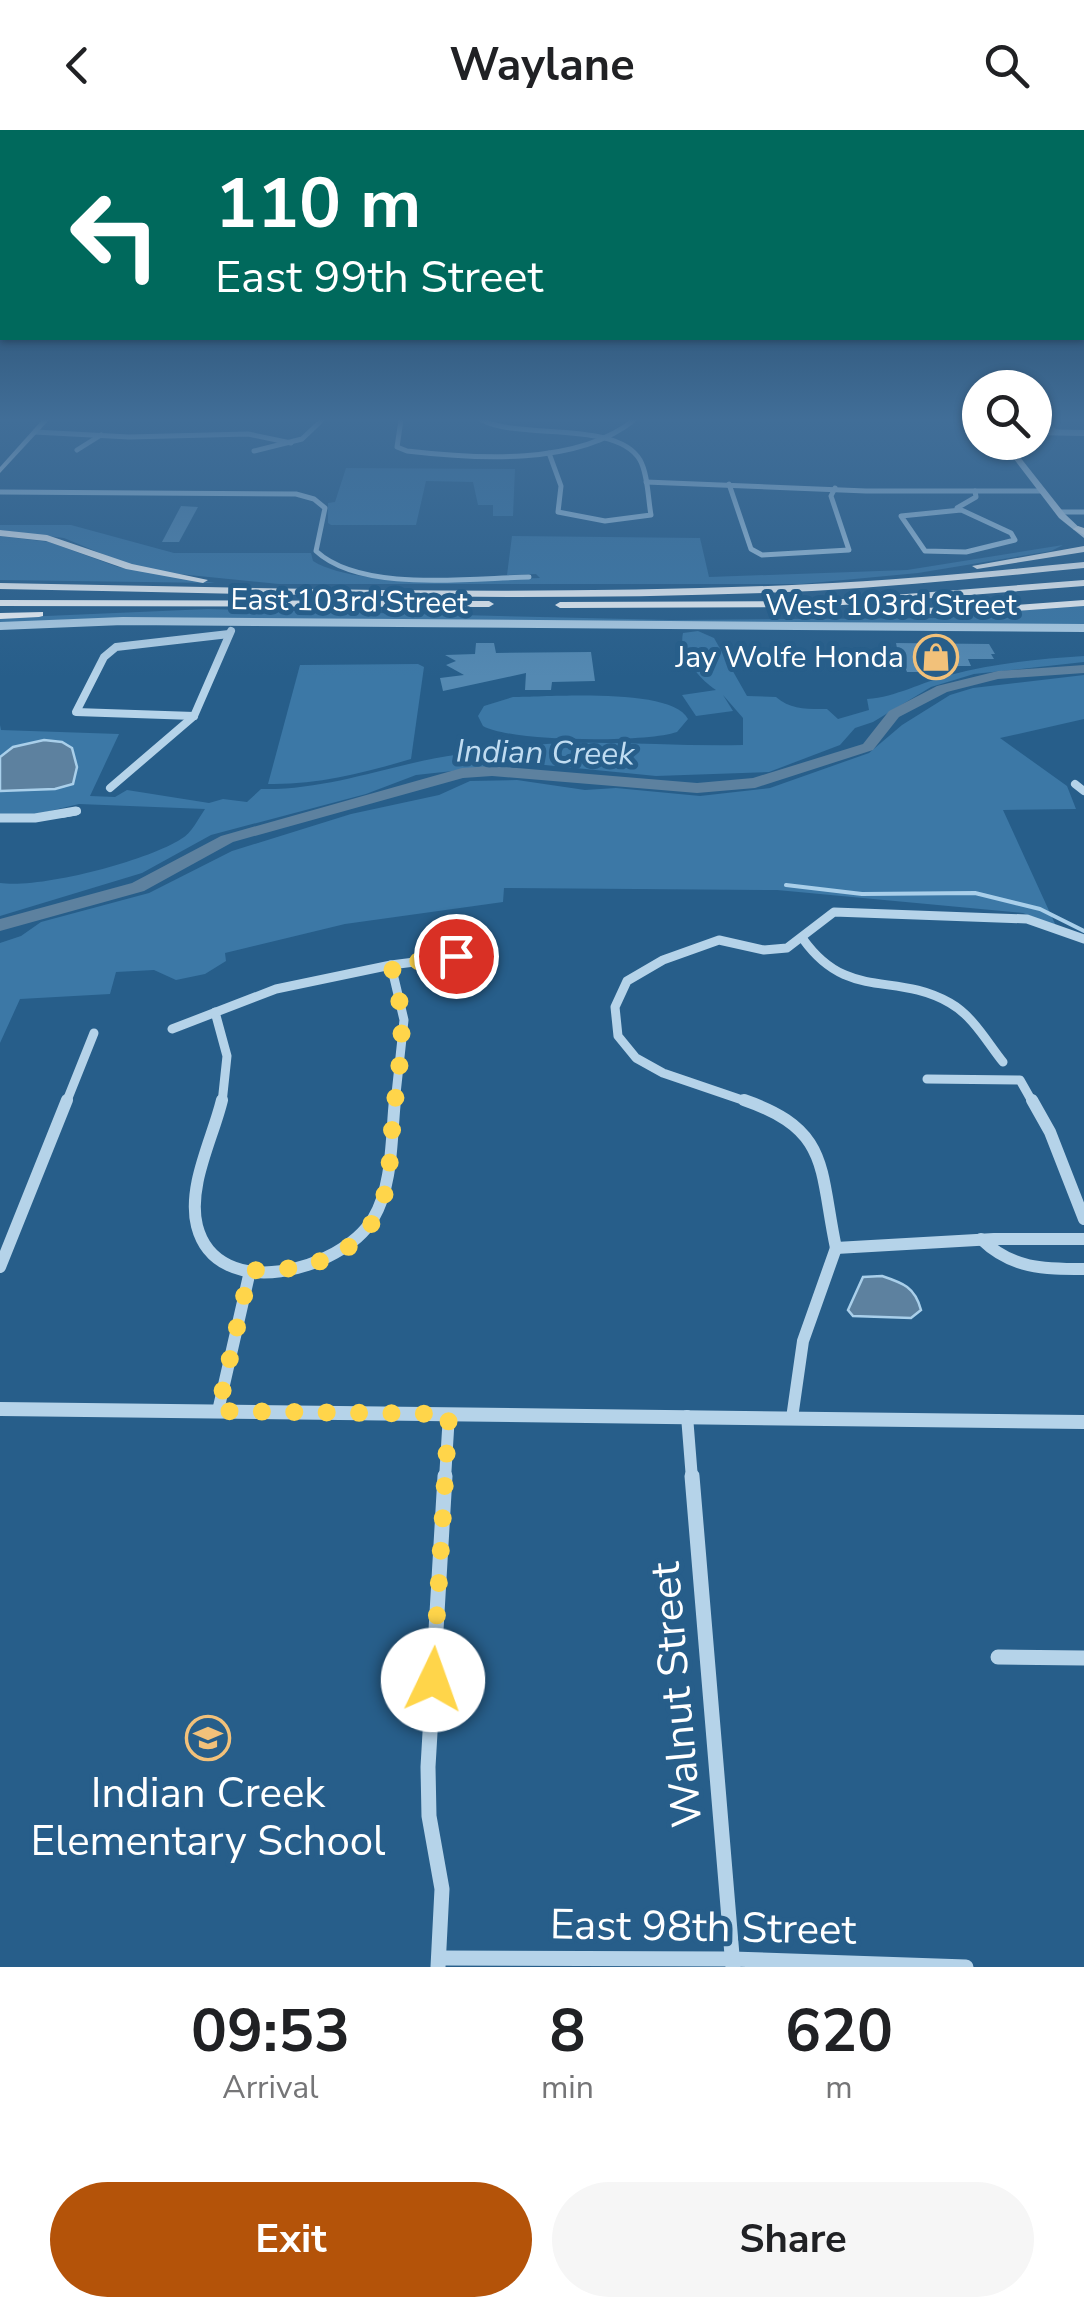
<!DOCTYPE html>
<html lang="en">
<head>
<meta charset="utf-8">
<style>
	body { margin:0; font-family:"Nunito Sans",sans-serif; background:#f6f6f6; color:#202124; height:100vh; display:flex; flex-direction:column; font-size:38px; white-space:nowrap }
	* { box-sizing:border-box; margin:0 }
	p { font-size:32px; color:#757577 }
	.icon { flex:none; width:55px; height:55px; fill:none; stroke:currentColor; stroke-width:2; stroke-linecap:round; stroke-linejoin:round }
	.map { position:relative; height:1837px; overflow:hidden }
	.sheet { display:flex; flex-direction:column; background:#fff; flex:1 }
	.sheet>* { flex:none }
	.top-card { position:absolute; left:0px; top:0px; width:1085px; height:210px; box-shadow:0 2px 8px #0004; background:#00695c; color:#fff; overflow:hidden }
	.tools { position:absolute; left:962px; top:240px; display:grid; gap:20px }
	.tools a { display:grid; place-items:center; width:90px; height:90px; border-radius:50%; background:#fff; box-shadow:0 2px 8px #0004; font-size:50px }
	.pin { position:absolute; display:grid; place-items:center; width:85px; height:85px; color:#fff; margin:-42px; border:5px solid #fff; border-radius:50%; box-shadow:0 2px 10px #0007 }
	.me { position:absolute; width:110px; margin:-55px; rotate:3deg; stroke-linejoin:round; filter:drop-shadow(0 0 8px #0008) }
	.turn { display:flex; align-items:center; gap:35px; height:210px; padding:0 50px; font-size:45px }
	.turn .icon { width:130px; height:130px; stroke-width:2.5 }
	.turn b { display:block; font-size:70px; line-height:85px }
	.eta { display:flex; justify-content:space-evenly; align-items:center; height:170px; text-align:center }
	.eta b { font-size:60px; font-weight:700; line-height:70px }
	.primary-button { display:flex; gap:20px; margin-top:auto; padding:20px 50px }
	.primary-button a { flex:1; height:115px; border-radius:60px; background:#b45309; color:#fff; font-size:40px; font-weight:700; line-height:115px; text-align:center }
	.primary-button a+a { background:#f6f6f6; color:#202124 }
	header { display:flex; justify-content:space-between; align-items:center; height:130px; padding:0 50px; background:#fff; font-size:45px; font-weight:700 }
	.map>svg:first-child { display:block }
	.green { fill:#3c78a6 }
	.water { fill:#5d819f; stroke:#a9cfea; stroke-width:2.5 }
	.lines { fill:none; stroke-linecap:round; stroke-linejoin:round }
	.stream { stroke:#a9cfea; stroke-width:4 }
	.river { fill:#5d819f; fill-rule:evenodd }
	.building { fill:#5489b2 }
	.minor-far4 { stroke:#b5d3e9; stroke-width:5 }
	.minor-far3 { stroke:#b5d3e9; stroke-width:8 }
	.minor-far2 { stroke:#b5d3e9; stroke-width:9 }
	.minor-far1 { stroke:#b5d3e9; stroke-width:12 }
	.minor { stroke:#b5d3e9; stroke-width:15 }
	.tertiary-far2 { stroke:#b5d3e9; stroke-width:6 }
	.tertiary-far1 { stroke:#b5d3e9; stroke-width:8 }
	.tertiary { stroke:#b5d3e9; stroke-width:14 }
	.secondary { fill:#dfedf8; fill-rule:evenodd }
	.motorway { fill:#fff; fill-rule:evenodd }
	.route { stroke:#ffd54a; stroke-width:18; stroke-dasharray:0 32.4 }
	.labels { text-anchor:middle; stroke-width:10; stroke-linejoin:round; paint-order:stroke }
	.far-street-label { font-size:30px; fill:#fff; stroke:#275e8a }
	.far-poi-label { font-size:30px; fill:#fff; stroke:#275e8a; text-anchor:end }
	.far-water-label { font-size:32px; font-style:italic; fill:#c0dcf1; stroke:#275e8a }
	.near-street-label { font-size:42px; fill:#fff; stroke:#275e8a }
	.near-poi-label { font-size:42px; fill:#fff; stroke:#275e8a }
</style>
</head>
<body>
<header><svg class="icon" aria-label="back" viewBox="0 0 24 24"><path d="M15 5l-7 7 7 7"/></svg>Waylane<svg class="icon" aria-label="search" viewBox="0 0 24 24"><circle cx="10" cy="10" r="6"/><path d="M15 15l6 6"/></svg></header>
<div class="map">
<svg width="1084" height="1837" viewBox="0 0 1084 1837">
	<rect width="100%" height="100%" fill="#275e8a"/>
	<g class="green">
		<path d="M 346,338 L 515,339 L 513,386 L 493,386 L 493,375 L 478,375 L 473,352 L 426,351 L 416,395 L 331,395 L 328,393 L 328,373 L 335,372 Z"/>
		<path d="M 0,395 L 71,395 L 174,423 L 311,423 L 313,431 C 358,459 485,450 540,448 L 536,444 L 507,445 L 512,406 L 700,408 L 709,447 L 907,440 L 1063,415 L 1051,421 L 918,443 L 801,454 L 279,454 L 169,443 L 124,433 L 64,408 L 0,400 Z"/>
		<path d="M 0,406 L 49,412 L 118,437 L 215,453 L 0,450 Z"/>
		<path d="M 1084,476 L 1084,495 L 78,489 L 0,494 L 0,488 L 208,479 L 671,490 L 951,488 L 957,485 Z"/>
		<path d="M 698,501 L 714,508 L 747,566 L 776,567 C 791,580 808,579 827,579 L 838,589 L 869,580 L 867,569 C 897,567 921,552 950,545 C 995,533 1038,529 1084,526 L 1084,532 L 974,544 L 931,557 L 873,592 L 855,598 L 840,615 L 769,642 L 656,646 L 525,633 L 416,645 L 366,664 L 211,705 L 142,743 L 0,786 L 0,753 C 40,759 147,731 181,709 C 192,703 198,689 205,679 L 79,674 L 33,685 L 0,684 L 0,661 L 55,659 L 13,617 L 0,627 L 0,595 L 1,600 L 119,604 L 90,666 L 115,667 L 127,660 L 209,673 L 223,669 L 247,672 L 261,659 C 315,660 361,645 413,633 C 442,626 474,622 504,618 C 583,607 664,617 743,615 L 743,588 L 723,565 L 733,581 L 696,586 L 682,565 L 716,560 C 699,549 678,524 683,503 Z"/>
		<path d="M 418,534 L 424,537 L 411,629 C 363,643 318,655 268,654 L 300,535 Z"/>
		<path d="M 1084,545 L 1084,589 L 1000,608 L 1067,656 L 1076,679 L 1003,680 L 1056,796 L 1023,783 L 777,760 L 504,758 L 503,772 L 345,794 L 225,823 L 226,831 L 205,844 L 176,850 L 154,840 L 116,842 L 110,864 L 20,869 L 0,913 L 0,813 L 21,806 L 41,792 L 149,763 L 232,721 L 351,684 L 439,665 L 470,651 L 517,650 L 585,660 L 616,658 L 700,666 L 770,658 L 869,623 L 902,595 L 950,565 L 973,558 Z"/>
		<path d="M 513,567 C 549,567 672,557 688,589 L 677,602 C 645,613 511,612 483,596 L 478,586 L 484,576 Z"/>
	</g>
	<g class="water">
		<path d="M 44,610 L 62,612 L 72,618 L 77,637 L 73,654 L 55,659 L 0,661 L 0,627 L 13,617 Z"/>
		<path d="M 882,1146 C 903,1153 915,1157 921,1180 L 911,1188 L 853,1186 L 848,1180 L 863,1147 Z"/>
	</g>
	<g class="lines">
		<path class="stream" d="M 786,755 L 862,764 L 975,763 L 1040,779 L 1084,801"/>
		<path class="river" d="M 1084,535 L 1084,543 L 998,549 L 947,562 L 899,587 L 873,620 L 755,658 L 697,663 L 492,646 L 463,648 L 233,712 L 144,761 L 0,801 L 0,789 L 132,753 L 221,706 L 462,638 L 492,636 L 697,653 L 753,648 L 863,614 L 889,581 L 937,556 L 998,541 Z"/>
	</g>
	<g class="building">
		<path d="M 181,376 L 198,377 L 179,412 L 162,412 Z"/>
		<path d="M 476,513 L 494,513 L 496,523 L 591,522 L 595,551 L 552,552 L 551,560 L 525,560 L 526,543 L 443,561 L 440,548 L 464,545 L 446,535 L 456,531 L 445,525 L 475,524 Z"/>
		<path d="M 896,513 L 989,514 L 995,524 L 991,524 L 994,529 L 968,529 L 971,536 L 948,536 L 951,542 L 907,542 L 905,537 L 884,537 L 876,518 L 897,518 Z"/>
	</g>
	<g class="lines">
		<g class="minor-far4">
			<path d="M 401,290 L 397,317 L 407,321 C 476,329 577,336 634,290"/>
			<path d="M 482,290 C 519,310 617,290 640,330 C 648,344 648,369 651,385 L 605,391 L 558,382 L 561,356 L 549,323"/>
			<path d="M 1045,290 L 1055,302"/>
			<path d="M 35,302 L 129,307 L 248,304 L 291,313"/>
			<path d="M 77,320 L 101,305"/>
			<path d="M 254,321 L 302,309 L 322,290"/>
			<path d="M 646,352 L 866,361 L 1043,361"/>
			<path d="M 729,354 L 751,419 L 762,425 L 849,420 L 831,366 L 835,358"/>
			<path d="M 0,362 L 296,364 L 314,369 L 325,378 L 316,421 C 361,463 471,448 529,447"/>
			<path d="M 961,380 L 901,386 L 925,421 L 966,422 L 1015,410 L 1011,403 L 957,378 L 976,367 L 975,361"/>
			<path d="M 1059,382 L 1084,382"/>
		</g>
		<g class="minor-far3">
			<path d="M 194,586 L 76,582 L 104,527 L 116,517 L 229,504"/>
			<path d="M 1075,654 L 1084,661"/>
			<path d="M 110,658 L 194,586 L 231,501"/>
			<path d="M 61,684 L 77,681"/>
		</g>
		<g class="minor-far2">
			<path d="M 0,688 L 35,688 L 76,681"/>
			<path d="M 803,809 C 848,872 894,841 950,873 C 973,886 987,912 1003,932"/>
			<path d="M 391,835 L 404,890 L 395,973"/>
			<path d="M 215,882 L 227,926 L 222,973"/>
			<path d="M 172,899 L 276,859 L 391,835 L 477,824"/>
			<path d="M 927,949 L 1020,950 L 1033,973"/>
			<path d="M 66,973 L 94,903"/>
			<path d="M 751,973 L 663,943 L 636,928 L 618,906 L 615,877 L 627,851 L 663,830 L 719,810 L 764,820 L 787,818 L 834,782 L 1027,789 L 1084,809"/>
		</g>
		<g class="minor-far1">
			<path d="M 222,970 C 213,1008 187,1056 197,1096 C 217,1174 341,1141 373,1089 C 393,1056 391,1008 395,970"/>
			<path d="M 744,970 C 831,1000 819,1038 836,1118"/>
			<path d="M 1032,970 L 1050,1002 L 1084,1089"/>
			<path d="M 981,1109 C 1012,1139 1043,1139 1084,1139"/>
			<path d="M 836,1118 L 994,1109 L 1084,1109"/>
			<path d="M 0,1137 L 67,970"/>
			<path d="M 218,1281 L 250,1141"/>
			<path d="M 687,1286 L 692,1349"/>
			<path d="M 792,1288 L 803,1211 L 836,1118"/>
			<path d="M 445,1349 L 449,1284"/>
		</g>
		<g class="minor">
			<path d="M 692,1346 L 733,1837"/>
			<path d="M 998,1527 L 1084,1528"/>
			<path d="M 439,1828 L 732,1829 L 966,1837"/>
			<path d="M 438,1837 L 442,1759 L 429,1686 L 428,1637 L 445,1346"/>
		</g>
		<path class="tertiary-far2" d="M 1035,302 L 1084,303"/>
		<path class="tertiary-far1" d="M 0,496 L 123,491 L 1084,498"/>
		<path class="tertiary" d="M 0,1279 L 1084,1292"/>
		<g class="secondary">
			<path d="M 42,290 L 49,290 L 0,343 L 0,337 Z"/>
			<path d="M 1001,312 L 1008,312 L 1065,384 L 1084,402 L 1084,408 L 1059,388 Z"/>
		</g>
		<g class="motorway">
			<path d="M 1078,396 L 1084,398 L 1084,405 L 1073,399 Z"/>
			<path d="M 0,400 L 47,405 L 132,434 L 208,450 L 203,453 L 126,439 L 46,411 L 0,406 Z"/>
			<path d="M 1084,416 L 1084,422 L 977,439 L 972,436 Z"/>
			<path d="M 1084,432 L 1084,438 C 993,447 903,456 812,461 C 541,473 270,464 0,459 L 0,453 C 270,458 541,467 812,454 C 903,450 993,441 1084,432 Z"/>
			<path d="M 1084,450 L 1084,456 L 817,477 L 560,478 L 555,475 L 560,472 L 817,471 Z"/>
			<path d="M 0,470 L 489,471 L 494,474 L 489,477 L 0,476 Z"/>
			<path d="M 1084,470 L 1084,476 L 991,483 L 902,484 L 896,481 L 902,478 L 991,477 Z"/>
			<path d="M 43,482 L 43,486 L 39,487 L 0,489 L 0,483 Z"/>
		</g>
	</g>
	<linearGradient id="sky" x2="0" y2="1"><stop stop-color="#15344c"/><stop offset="0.53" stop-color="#416e98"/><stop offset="1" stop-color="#416e98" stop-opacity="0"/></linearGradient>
	<rect width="1084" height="547" fill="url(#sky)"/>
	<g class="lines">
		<path class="route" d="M 433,1550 L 449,1284 L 218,1281 L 250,1140 C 300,1142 358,1130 380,1078 C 392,1049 390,1010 394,979 C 401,923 408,890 391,835 L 456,826"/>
	</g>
	<defs>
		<symbol id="shop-ring" viewBox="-11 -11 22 22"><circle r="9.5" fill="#275e8a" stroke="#f2c17a" stroke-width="1.5"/><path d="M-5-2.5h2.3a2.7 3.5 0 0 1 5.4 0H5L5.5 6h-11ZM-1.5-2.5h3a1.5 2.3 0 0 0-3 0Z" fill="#f2c17a"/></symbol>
		<symbol id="school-ring" viewBox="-11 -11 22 22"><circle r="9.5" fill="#275e8a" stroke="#f2c17a" stroke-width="1.5"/><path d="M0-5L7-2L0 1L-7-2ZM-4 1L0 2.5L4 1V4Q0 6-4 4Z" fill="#f2c17a"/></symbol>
	</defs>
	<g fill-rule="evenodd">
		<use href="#shop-ring" x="911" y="502" width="50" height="50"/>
		<use href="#school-ring" x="183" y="1583" width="50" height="50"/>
	</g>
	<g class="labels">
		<g class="far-street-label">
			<text transform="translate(349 471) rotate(1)" y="10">East 103rd Street</text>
			<text x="891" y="485">West 103rd Street</text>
		</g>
		<g class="far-poi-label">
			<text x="904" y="537">Jay Wolfe Honda</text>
		</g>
		<g class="far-water-label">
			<text transform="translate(545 622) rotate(1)" y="11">Indian Creek</text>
		</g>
		<g class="near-street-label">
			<text transform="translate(675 1565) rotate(-95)" y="15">Walnut Street</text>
			<text transform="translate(703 1796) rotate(1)" y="15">East 98th Street</text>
		</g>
		<g class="near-poi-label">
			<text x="208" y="1677">Indian Creek<tspan x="208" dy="48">Elementary School</tspan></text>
		</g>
	</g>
</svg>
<div class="tools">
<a><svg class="icon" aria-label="search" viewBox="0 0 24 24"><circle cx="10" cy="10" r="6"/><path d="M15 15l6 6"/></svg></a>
</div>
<div class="pin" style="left:456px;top:826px;background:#d93025"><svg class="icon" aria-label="arrive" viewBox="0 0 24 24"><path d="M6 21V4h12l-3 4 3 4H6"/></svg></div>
<svg class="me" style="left:433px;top:1550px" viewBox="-20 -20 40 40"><circle r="19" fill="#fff"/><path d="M0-13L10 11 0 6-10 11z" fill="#ffd54a"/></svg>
<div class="top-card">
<div class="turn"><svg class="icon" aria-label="left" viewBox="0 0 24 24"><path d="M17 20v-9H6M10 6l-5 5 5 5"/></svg><div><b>110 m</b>East 99th Street</div></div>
</div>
</div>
<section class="sheet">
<div class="eta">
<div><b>09:53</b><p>Arrival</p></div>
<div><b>8</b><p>min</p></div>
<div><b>620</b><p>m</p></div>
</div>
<div class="primary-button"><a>Exit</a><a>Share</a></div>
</section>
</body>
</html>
